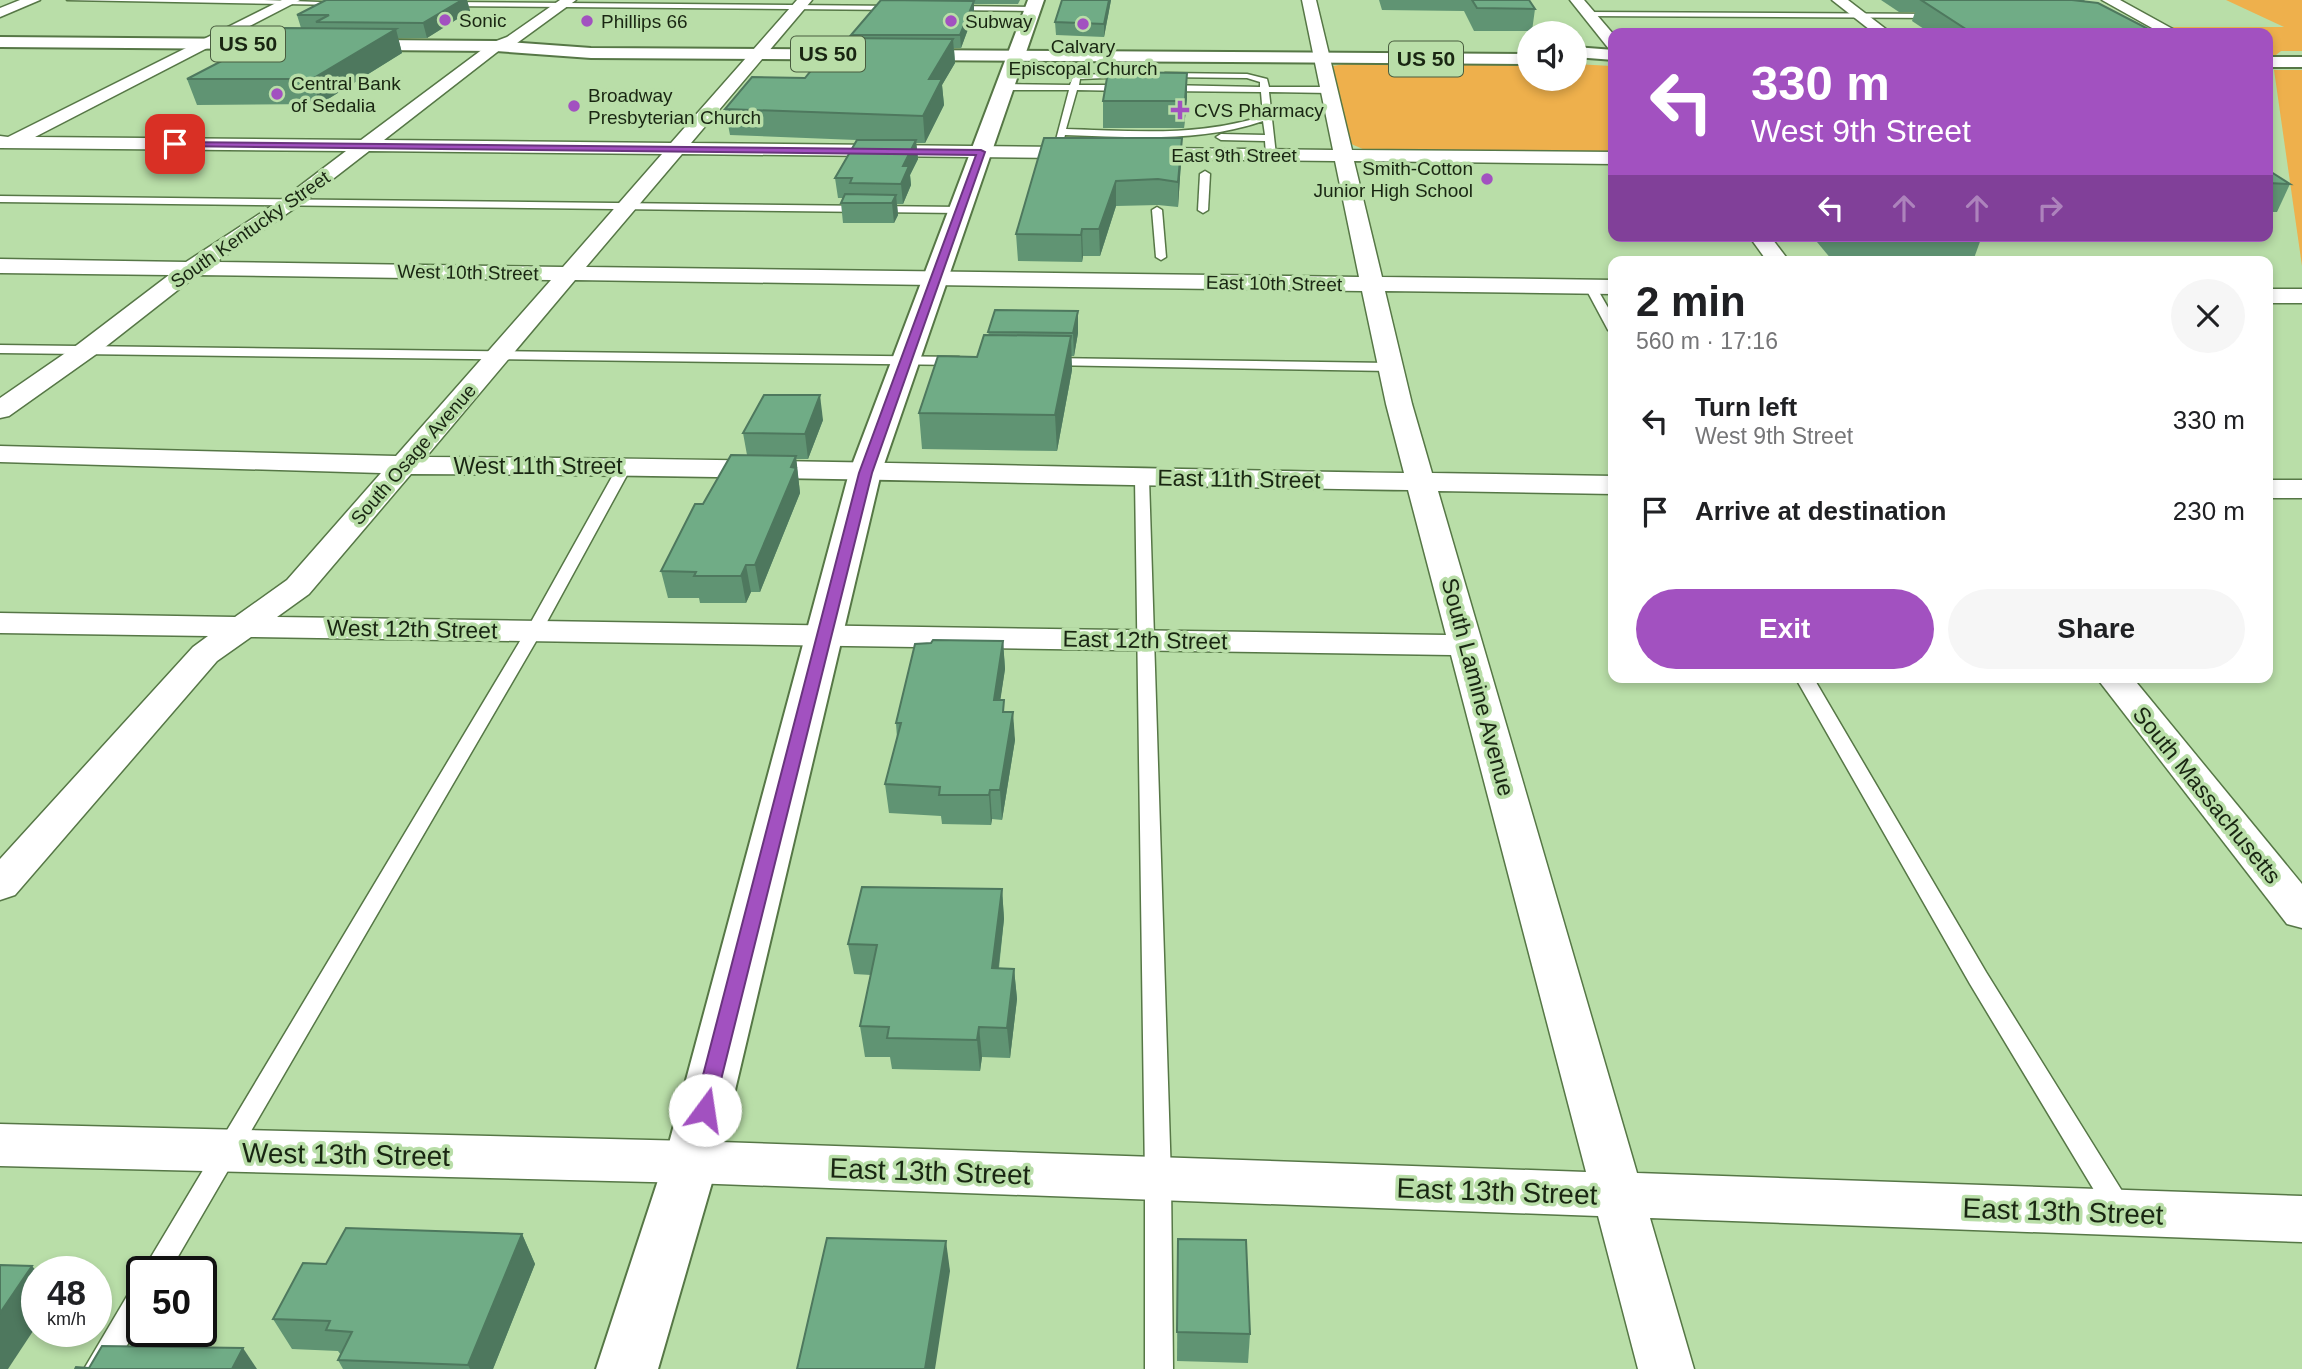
<!DOCTYPE html>
<html lang="en">
<head>
<meta charset="utf-8">
<style>
	body { margin:0; font-family:Arial,sans-serif; background:#f6f6f6; color:#202124; height:100vh; display:flex; flex-direction:column; font-size:26px; white-space:nowrap }
	* { box-sizing:border-box; margin:0 }
	p { font-size:23px; color:#757577 }
	.icon { flex:none; width:38px; height:38px; fill:none; stroke:currentColor; stroke-width:2; stroke-linecap:round; stroke-linejoin:round }
	.map { position:relative; flex:1; overflow:hidden }
	.panel { position:absolute; left:1608px; top:256px; width:665px; height:427px; display:flex; flex-direction:column; background:#fff; border-radius:14px; box-shadow:0 4px 10px #0003 }
	.panel>* { flex:none }
	.banner { position:absolute; left:1608px; top:28px; width:665px; height:214px; border-radius:14px; box-shadow:0 4px 10px #0003; background:#a251c0; color:#fff; overflow:hidden }
	.tools { position:absolute; left:1517px; top:21px; display:grid; gap:14px }
	.tools a { display:grid; place-items:center; width:70px; height:70px; border-radius:50%; background:#fff; box-shadow:0 4px 10px #0003; font-size:35px }
	.speed { position:absolute; left:21px; top:1256px; display:flex; gap:14px; font-size:35px; font-weight:700; text-align:center }
	.speed>* { display:grid; place-content:center; width:91px; height:91px; border-radius:50%; background:#fff; box-shadow:0 4px 10px #0003; line-height:1 }
	.speed small { font-size:18px; font-weight:400 }
	.speed .limit { border:4px solid #111; border-radius:10px; background:#fff; color:#111 }
	.pin { position:absolute; display:grid; place-items:center; width:60px; height:60px; color:#fff; margin:-30px; border-radius:14px; box-shadow:0 4px 10px #0006 }
	.me { position:absolute; width:77px; margin:-38px; rotate:14deg; stroke-linejoin:round; filter:drop-shadow(0 0 5px #0008) }
	.turn { display:flex; align-items:center; gap:24px; height:147px; padding:0 28px; font-size:32px }
	.turn .icon { width:91px; height:91px; stroke-width:2.5 }
	.turn b { display:block; font-size:49px; line-height:60px }
	.lanes { display:flex; align-items:center; height:66px; padding:0 28px; background:#0003; justify-content:center; gap:35px; direction:ltr }
	.lanes .off { opacity:.35 }
	.round { display:grid; place-items:center; flex:none; width:74px; height:74px; border-radius:37px; background:#f6f6f6 }
	.overview { display:flex; align-items:center; justify-content:space-between; height:119px; padding:0 28px }
	h1 { font-size:42px; font-weight:600; line-height:52px }
	.action { display:flex; gap:14px; margin-top:auto; padding:14px 28px }
	.action a { flex:1; height:80px; border-radius:42px; background:#a251c0; color:#fff; font-size:28px; font-weight:600; line-height:80px; text-align:center }
	.action a+a { background:#f6f6f6; color:#202124 }
	ul { padding:0; list-style:none }
	li { display:flex; align-items:center; gap:21px; height:91px; padding:0 28px }
	li div { flex:1 }
	li b { display:block; font-size:26px }
	li em { font-style:normal }
	.map>svg:first-child { display:block }
	.green { fill:#eeb04c }
	.lines { fill:none; stroke-linecap:round; stroke-linejoin:round }
	.service-casing { stroke:#567746; stroke-width:3 }
	.minor-casing { stroke:#567746; stroke-width:3 }
	.secondary-casing { stroke:#567746; stroke-width:4 }
	.trunk-casing { stroke:#567746; stroke-width:4 }
	.service { fill:#fff; fill-rule:evenodd }
	.minor { fill:#fff; fill-rule:evenodd }
	.secondary { fill:#fff; fill-rule:evenodd }
	.trunk { fill:#fff; fill-rule:evenodd }
	.wall { fill:#609473 }
	.shaded-wall { fill:#4e785e }
	.building { fill:#70ac86; stroke:#4e785e; stroke-width:2 }
	.route { fill:#a251c0; stroke:#69357d; stroke-width:2 }
	.poi-dot { fill:#a251c0; stroke:#b9dea8; stroke-width:2.5 }
	.labels { text-anchor:middle; stroke-width:7; stroke-linejoin:round; paint-order:stroke }
	.far-poi-label { font-size:19px; fill:#192612; stroke:#b9dea8; text-anchor:start }
	.far-street-label { font-size:19px; fill:#192612; stroke:#b9dea8 }
	.shield { fill:#b9dea8; stroke:#495d3f; stroke-width:2 }
	.shield-label { font-size:21px; font-weight:bold; fill:#192612 }
	.street-label { font-size:23px; fill:#192612; stroke:#b9dea8 }
	.near-street-label { font-size:28px; fill:#192612; stroke:#b9dea8 }
</style>
</head>
<body>
<div class="map">
<svg width="2302" height="1369" viewBox="0 0 2302 1369">
	<rect width="100%" height="100%" fill="#b9dea8"/>
	<g class="green">
		<path d="M 2226,0 L 2302,0 L 2302,51 L 2281,51 L 2276,55 L 2268,55 L 2268,33 L 2173,33 L 2160,27 L 2284,27 Z"/>
		<path d="M 1356,62 L 1529,64 L 1530,79 L 1575,79 L 1575,64 L 1612,66 L 1613,153 L 1365,150 L 1349,143 L 1333,66 Z"/>
		<path d="M 2274,70 L 2302,70 L 2302,266 Z"/>
	</g>
	<g class="lines">
		<defs>
			<g id="service">
				<path d="M 67,0 L 264,0 L 347,3 L 343,5 Z"/>
				<path d="M 444,2 L 899,6 L 903,8 L 899,10 L 441,6 Z"/>
				<path d="M 952,6 L 1032,7 L 1036,9 L 1032,11 L 949,10 Z"/>
				<path d="M 1588,12 L 1938,14 L 1942,16 L 1938,18 L 1585,16 Z"/>
				<path d="M 1133,73 L 1130,77 L 1080,79 L 1079,85 L 1127,85 L 1131,88 L 1127,91 L 1077,90 L 1066,129 C 1133,131 1199,137 1263,116 L 1261,92 L 1165,91 L 1161,88 L 1165,85 L 1260,87 L 1260,82 L 1247,78 L 1162,77 L 1165,73 L 1247,74 L 1267,79 L 1269,87 L 1330,87 L 1334,90 L 1330,93 L 1269,92 L 1276,155 L 1271,158 L 1266,155 L 1265,141 L 1221,140 L 1216,137 L 1221,134 L 1265,135 L 1263,121 C 1199,143 1132,137 1065,135 L 1060,153 L 1052,155 L 1069,90 L 1004,90 L 1000,87 L 1004,84 L 1070,85 L 1073,77 L 1077,75 Z"/>
				<path d="M 1205,171 L 1210,174 L 1208,210 L 1203,213 L 1198,210 L 1200,174 Z"/>
				<path d="M 0,196 L 960,207 L 965,210 L 960,213 L 0,202 Z"/>
				<path d="M 1157,207 L 1162,210 L 1166,257 L 1161,260 L 1156,257 L 1152,210 Z"/>
				<path d="M 1587,285 L 1595,285 L 1614,318 L 1614,334 L 1608,330 L 1585,287 Z"/>
				<path d="M 0,345 L 959,357 L 965,361 L 959,365 L 0,353 Z"/>
				<path d="M 1050,358 L 1390,363 L 1396,367 L 1390,371 L 1046,365 L 1046,359 Z"/>
				<path d="M 625,462 L 632,466 L 542,631 L 169,1272 L 142,1272 L 526,631 L 618,466 Z"/>
				<path d="M 1142,474 L 1149,478 L 1171,1178 L 1173,1369 L 1145,1369 L 1145,1178 L 1135,478 Z"/>
				<path d="M 1795,677 L 1813,677 L 1986,972 L 2127,1199 L 2131,1207 L 2127,1215 L 2118,1218 L 2109,1215 L 1970,984 Z"/>
				<path d="M 142,1283 L 142,1320 L 113,1369 L 84,1369 L 133,1286 Z"/>
			</g>
			<g id="minor">
				<path d="M 20,0 L 40,0 L 0,17 L 0,8 Z"/>
				<path d="M 282,0 L 300,0 L 35,137 L 361,140 L 491,43 L 507,37 L 560,0 L 576,0 L 517,43 L 501,49 L 384,140 L 671,143 L 797,0 L 812,0 L 691,143 L 1333,150 L 1302,0 L 1316,0 L 1352,150 L 1614,152 L 1614,164 L 1354,161 L 1382,277 L 1614,280 L 1614,294 L 1385,291 L 1412,404 L 1432,473 L 1614,476 L 1614,494 L 1438,491 L 1637,1173 L 2302,1196 L 2302,1242 L 1650,1218 L 1694,1369 L 1638,1369 L 1598,1216 L 691,1183 L 0,1166 L 0,1124 L 691,1141 L 1586,1172 L 1451,655 L 251,637 L 217,661 L 15,895 L 0,900 L 0,859 L 193,647 L 208,636 L 0,633 L 0,613 L 235,617 L 287,580 L 381,473 L 0,462 L 0,446 L 396,456 L 551,280 L 197,275 L 95,355 L 9,416 L 0,418 L 0,398 L 77,345 L 169,275 L 0,273 L 0,259 L 186,262 L 284,198 L 346,151 L 0,148 L 0,136 L 8,137 ZM 369,151 L 662,154 L 563,267 L 216,262 L 298,206 ZM 682,154 L 1335,161 L 1359,277 L 586,267 ZM 575,280 L 1362,291 L 1386,404 L 1404,473 C 1078,468 752,458 426,457 ZM 411,474 C 744,475 1076,485 1408,490 L 1446,635 L 277,617 L 309,594 Z"/>
				<path d="M 1570,0 L 1584,0 L 1614,35 L 1614,51 L 1609,49 Z"/>
				<path d="M 1832,0 L 1848,0 L 1891,33 L 1874,33 Z"/>
				<path d="M 2102,0 L 2120,0 L 2180,33 L 2161,33 Z"/>
				<path d="M 1749,236 L 1770,236 L 1789,261 L 1767,261 Z"/>
				<rect x="2268" y="289" width="34" height="14"/>
				<rect x="2268" y="480" width="34" height="18"/>
				<path d="M 2096,677 L 2132,677 L 2302,884 L 2302,928 L 2287,924 Z"/>
			</g>
			<path id="secondary" d="M 1028,0 L 1044,0 L 881,473 L 718,1162 L 658,1369 L 596,1369 L 664,1162 L 849,473 Z"/>
			<g id="trunk">
				<path d="M 0,37 L 496,41 L 591,48 L 1530,54 L 1530,64 L 591,58 L 496,51 L 0,47 Z"/>
				<path d="M 1575,47 L 1614,50 L 1614,60 L 1575,57 Z"/>
				<rect x="2268" y="57" width="34" height="10"/>
			</g>
		</defs>
		<use href="#service" class="service-casing"/>
		<use href="#minor" class="minor-casing"/>
		<use href="#secondary" class="secondary-casing"/>
		<use href="#trunk" class="trunk-casing"/>
		<use href="#service" class="service"/>
		<use href="#minor" class="minor"/>
		<use href="#secondary" class="secondary"/>
		<use href="#trunk" class="trunk"/>
	</g>
	<g class="wall">
		<path d="M 326,0 L 467,0 L 470,11 L 427,38 L 398,38 L 402,53 L 320,104 L 197,105 L 187,79 L 301,28 L 297,15 Z"/>
		<path d="M 881,0 L 1020,0 L 1018,4 L 974,4 L 974,13 L 961,48 L 954,48 L 955,63 L 942,85 L 944,105 L 925,143 L 916,143 L 918,159 L 910,175 L 911,185 L 903,204 L 897,204 L 898,215 L 894,223 L 843,223 L 841,203 L 843,198 L 838,198 L 835,178 L 856,140 L 730,135 L 725,109 L 805,78 L 851,38 L 851,35 Z"/>
		<path d="M 1062,0 L 1111,0 L 1104,37 L 1056,35 L 1055,22 Z"/>
		<path d="M 1379,0 L 1529,0 L 1535,9 L 1532,31 L 1474,31 L 1464,11 L 1382,10 Z"/>
		<path d="M 1881,0 L 2085,0 L 2084,1 L 2156,33 L 1930,33 L 1912,21 L 1915,12 L 1899,12 Z"/>
		<path d="M 1187,98 L 1184,128 L 1103,128 L 1103,101 Z"/>
		<path d="M 1182,138 L 1181,162 L 1178,207 L 1158,205 L 1116,206 L 1100,256 L 1083,256 L 1082,262 L 1018,261 L 1016,234 Z"/>
		<path d="M 2268,170 L 2290,184 L 2277,212 L 2268,212 Z"/>
		<path d="M 1812,236 L 1982,236 L 1973,261 L 1847,261 L 1832,260 Z"/>
		<path d="M 1078,311 L 1078,333 L 1074,356 L 1071,356 L 1072,370 L 1057,451 L 922,449 L 919,413 L 977,357 L 989,335 L 988,332 Z"/>
		<path d="M 823,420 L 808,459 L 796,459 L 800,493 L 760,592 L 751,592 L 746,603 L 700,603 L 699,598 L 668,598 L 661,571 L 703,504 L 747,455 L 743,433 Z"/>
		<path d="M 1003,641 L 1005,669 L 1000,700 L 1015,740 L 1002,820 L 992,819 L 991,825 L 942,824 L 941,816 L 889,813 L 885,784 L 897,738 L 896,723 Z"/>
		<path d="M 1002,889 L 1004,919 L 999,968 L 1014,969 L 1017,999 L 1010,1058 L 982,1057 L 980,1071 L 892,1069 L 890,1057 L 865,1057 L 860,1026 L 871,975 L 854,974 L 848,944 Z"/>
		<path d="M 522,1234 L 535,1264 L 493,1369 L 343,1369 L 338,1360 L 341,1355 L 338,1351 L 292,1349 L 273,1319 L 326,1264 Z"/>
		<path d="M 1178,1239 L 1250,1334 L 1248,1363 L 1177,1361 Z"/>
	</g>
	<g class="shaded-wall">
		<path d="M 462,0 L 467,0 L 470,11 L 427,38 L 423,23 Z"/>
		<path d="M 1109,0 L 1111,0 L 1104,37 L 1104,24 Z"/>
		<path d="M 974,1 L 974,13 L 961,48 L 960,35 Z"/>
		<path d="M 396,29 L 402,53 L 320,104 L 312,79 Z"/>
		<path d="M 953,39 L 955,63 L 942,85 L 944,105 L 925,143 L 923,116 L 929,79 Z"/>
		<path d="M 1187,73 L 1187,98 L 1184,128 L 1185,101 Z"/>
		<path d="M 1182,138 L 1181,162 L 1178,207 L 1178,182 Z"/>
		<path d="M 916,140 L 918,159 L 910,175 L 911,185 L 903,204 L 901,184 L 903,166 Z"/>
		<path d="M 1116,181 L 1116,206 L 1100,256 L 1099,229 Z"/>
		<path d="M 896,195 L 898,215 L 894,223 L 892,203 Z"/>
		<path d="M 1082,229 L 1083,256 L 1082,262 L 1081,235 Z"/>
		<path d="M 1078,311 L 1078,333 L 1074,356 L 1073,333 Z"/>
		<path d="M 1071,336 L 1072,370 L 1057,451 L 1055,415 Z"/>
		<path d="M 820,395 L 823,420 L 808,459 L 805,434 Z"/>
		<path d="M 796,456 L 800,493 L 760,592 L 755,565 Z"/>
		<path d="M 746,565 L 751,592 L 746,603 L 741,576 Z"/>
		<path d="M 1003,641 L 1005,669 L 996,729 L 994,700 Z"/>
		<path d="M 1013,712 L 1015,740 L 1002,820 L 1000,790 Z"/>
		<path d="M 990,790 L 992,819 L 991,825 L 989,795 Z"/>
		<path d="M 1002,889 L 1004,919 L 995,998 L 992,968 Z"/>
		<path d="M 1014,969 L 1017,999 L 1010,1058 L 1007,1028 Z"/>
		<path d="M 979,1027 L 982,1057 L 980,1071 L 977,1040 Z"/>
		<path d="M 522,1234 L 535,1264 L 493,1369 L 470,1369 L 468,1365 Z"/>
		<path d="M 946,1241 L 950,1271 L 935,1369 L 925,1369 Z"/>
		<path d="M 32,1266 L 37,1272 L 37,1325 L 8,1369 L 0,1369 L 0,1313 Z"/>
		<path d="M 243,1348 L 257,1369 L 232,1369 Z"/>
	</g>
	<g class="building">
		<path d="M 326,0 L 462,0 L 423,23 L 316,22 L 329,15 L 297,15 Z"/>
		<path d="M 881,0 L 974,1 L 960,35 L 851,35 Z"/>
		<path d="M 1062,0 L 1109,0 L 1104,24 L 1055,22 Z"/>
		<path d="M 1472,0 L 1529,0 L 1535,9 L 1477,8 Z"/>
		<path d="M 1921,0 L 2072,0 L 2098,3 L 2156,33 L 1972,33 Z"/>
		<path d="M 285,28 L 396,29 L 312,79 L 187,79 Z"/>
		<path d="M 837,38 L 953,39 L 929,79 L 942,79 L 923,116 L 725,109 L 752,77 L 805,78 Z"/>
		<path d="M 1108,72 L 1187,73 L 1185,101 L 1103,101 Z"/>
		<path d="M 1044,138 L 1182,138 L 1178,182 L 1158,179 L 1116,181 L 1099,229 L 1082,229 L 1081,235 L 1016,234 Z"/>
		<path d="M 857,140 L 916,140 L 903,166 L 909,166 L 901,184 L 850,183 L 852,178 L 835,178 Z"/>
		<path d="M 2268,170 L 2290,184 L 2268,183 Z"/>
		<path d="M 845,194 L 896,195 L 892,203 L 841,203 Z"/>
		<path d="M 995,310 L 1078,311 L 1073,333 L 988,332 Z"/>
		<path d="M 984,335 L 1071,336 L 1055,415 L 919,413 L 938,356 L 977,357 Z"/>
		<path d="M 764,395 L 820,395 L 805,434 L 743,433 Z"/>
		<path d="M 731,455 L 796,456 L 791,467 L 796,468 L 755,565 L 746,565 L 741,576 L 694,576 L 696,572 L 661,571 L 695,504 L 703,504 Z"/>
		<path d="M 933,640 L 1003,641 L 994,700 L 1004,700 L 1003,712 L 1013,712 L 1000,790 L 990,790 L 989,795 L 939,795 L 940,787 L 885,784 L 901,723 L 896,723 L 915,644 L 931,643 Z"/>
		<path d="M 862,887 L 1002,889 L 992,968 L 1014,969 L 1007,1028 L 979,1027 L 977,1040 L 887,1038 L 889,1027 L 860,1026 L 877,945 L 848,944 Z"/>
		<path d="M 346,1228 L 522,1234 L 468,1365 L 338,1360 L 352,1332 L 326,1330 L 330,1321 L 273,1319 L 303,1263 L 326,1264 Z"/>
		<path d="M 827,1238 L 946,1241 L 925,1369 L 797,1369 Z"/>
		<path d="M 1178,1239 L 1246,1240 L 1250,1334 L 1177,1332 Z"/>
		<path d="M 0,1265 L 32,1266 L 0,1313 Z"/>
		<path d="M 102,1346 L 243,1348 L 232,1369 L 75,1369 L 76,1367 L 89,1368 Z"/>
	</g>
	<path class="route" d="M 172,142 L 981,150 L 985,152 L 872,473 L 712,1116 L 705,1119 L 697,1116 L 694,1110 L 859,473 L 976,155 L 175,146 Z"/>
	<g class="poi-dot">
		<circle cx="445" cy="20" r="7"/>
		<circle cx="587" cy="21" r="7"/>
		<circle cx="951" cy="21" r="7"/>
		<circle cx="1083" cy="24" r="7"/>
		<circle cx="277" cy="94" r="7"/>
		<circle cx="574" cy="106" r="7"/>
		<path d="M1176.5 99.5h7v7h7v7h-7v7h-7v-7h-7v-7h7z"/>
		<circle cx="1487" cy="179" r="7"/>
	</g>
	<g class="labels">
		<g class="far-poi-label">
			<text x="459" y="27">Sonic</text>
			<text x="601" y="28">Phillips 66</text>
			<text x="965" y="28">Subway</text>
			<text x="1083" y="53" text-anchor="middle">Calvary<tspan x="1083" dy="22">Episcopal Church</tspan></text>
			<text x="291" y="90">Central Bank<tspan x="291" dy="22">of Sedalia</tspan></text>
			<text x="588" y="102">Broadway<tspan x="588" dy="22">Presbyterian Church</tspan></text>
			<text x="1194" y="117">CVS Pharmacy</text>
			<text x="1473" y="175" text-anchor="end">Smith-Cotton<tspan x="1473" dy="22">Junior High School</tspan></text>
		</g>
		<g class="far-street-label">
			<text x="1234" y="162">East 9th Street</text>
			<text transform="translate(250 229) rotate(-35)" y="7">South Kentucky Street</text>
			<text transform="translate(468 272) rotate(1)" y="7">West 10th Street</text>
			<text transform="translate(1274 283) rotate(1)" y="7">East 10th Street</text>
			<text transform="translate(413 454) rotate(-49)" y="7">South Osage Avenue</text>
		</g>
		<g class="shield">
			<rect x="211" y="26.5" width="74" height="35" rx="5"/>
			<rect x="791" y="36.5" width="74" height="35" rx="5"/>
			<rect x="1389" y="41.5" width="74" height="35" rx="5"/>
		</g>
		<g class="shield-label">
			<text x="248" y="51">US 50</text>
			<text x="828" y="61">US 50</text>
			<text x="1426" y="66">US 50</text>
		</g>
		<g class="street-label">
			<text x="538" y="474">West 11th Street</text>
			<text transform="translate(1239 479) rotate(1)" y="8">East 11th Street</text>
			<text transform="translate(412 629) rotate(1)" y="8">West 12th Street</text>
			<text transform="translate(1145 640) rotate(1)" y="8">East 12th Street</text>
			<text transform="translate(1478 687) rotate(75)" y="8">South Lamine Avenue</text>
			<text transform="translate(2207 795) rotate(51)" y="8">South Massachusetts</text>
		</g>
		<g class="near-street-label">
			<text transform="translate(346 1154) rotate(1)" y="10">West 13th Street</text>
			<text transform="translate(930 1171) rotate(2)" y="10">East 13th Street</text>
			<text transform="translate(1497 1191) rotate(2)" y="10">East 13th Street</text>
			<text transform="translate(2063 1211) rotate(2)" y="10">East 13th Street</text>
		</g>
	</g>
</svg>
<div class="tools">
<a><svg class="icon" aria-label="sound" viewBox="0 0 24 24"><path d="M4 9h4l5-4v14l-5-4H4zM17 9q2 3 0 6"/></svg></a>
</div>
<div class="speed"><div>48<small>km/h</small></div><div class="limit">50</div></div>
<div class="pin" style="left:175px;top:144px;background:#d93025"><svg class="icon" aria-label="arrive" viewBox="0 0 24 24"><path d="M6 21V4h12l-3 4 3 4H6"/></svg></div>
<svg class="me" style="left:705px;top:1110px" viewBox="-20 -20 40 40"><circle r="19" fill="#fff"/><path d="M0-13L10 11 0 6-10 11z" fill="#a251c0"/></svg>
<div class="banner">
<div class="turn"><svg class="icon" aria-label="left" viewBox="0 0 24 24"><path d="M17 20v-9H6M10 6l-5 5 5 5"/></svg><div><b>330 m</b>West 9th Street</div></div>
<div class="lanes"><svg class="icon" aria-label="left" viewBox="0 0 24 24"><path d="M17 20v-9H6M10 6l-5 5 5 5"/></svg><svg class="icon off" aria-label="ahead" viewBox="0 0 24 24"><path d="M12 20V5M6 11l6-6 6 6"/></svg><svg class="icon off" aria-label="ahead" viewBox="0 0 24 24"><path d="M12 20V5M6 11l6-6 6 6"/></svg><svg class="icon off" aria-label="right" viewBox="0 0 24 24"><path d="M7 20v-9h11M14 6l5 5-5 5"/></svg></div>
</div>
<section class="panel">
<div class="overview"><div><h1>2 min</h1><p>560 m · 17:16</p></div><a class="round"><svg class="icon" aria-label="close" viewBox="0 0 24 24"><path d="M6 6l12 12M18 6L6 18"/></svg></a></div>
<ul>
<li><svg class="icon" aria-label="left" viewBox="0 0 24 24"><path d="M17 20v-9H6M10 6l-5 5 5 5"/></svg><div><b>Turn left</b><p>West 9th Street</p></div><em>330 m</em></li>
<li><svg class="icon" aria-label="arrive" viewBox="0 0 24 24"><path d="M6 21V4h12l-3 4 3 4H6"/></svg><div><b>Arrive at destination</b></div><em>230 m</em></li>
</ul>
<div class="action"><a>Exit</a><a>Share</a></div>
</section>
</div>
</body>
</html>
